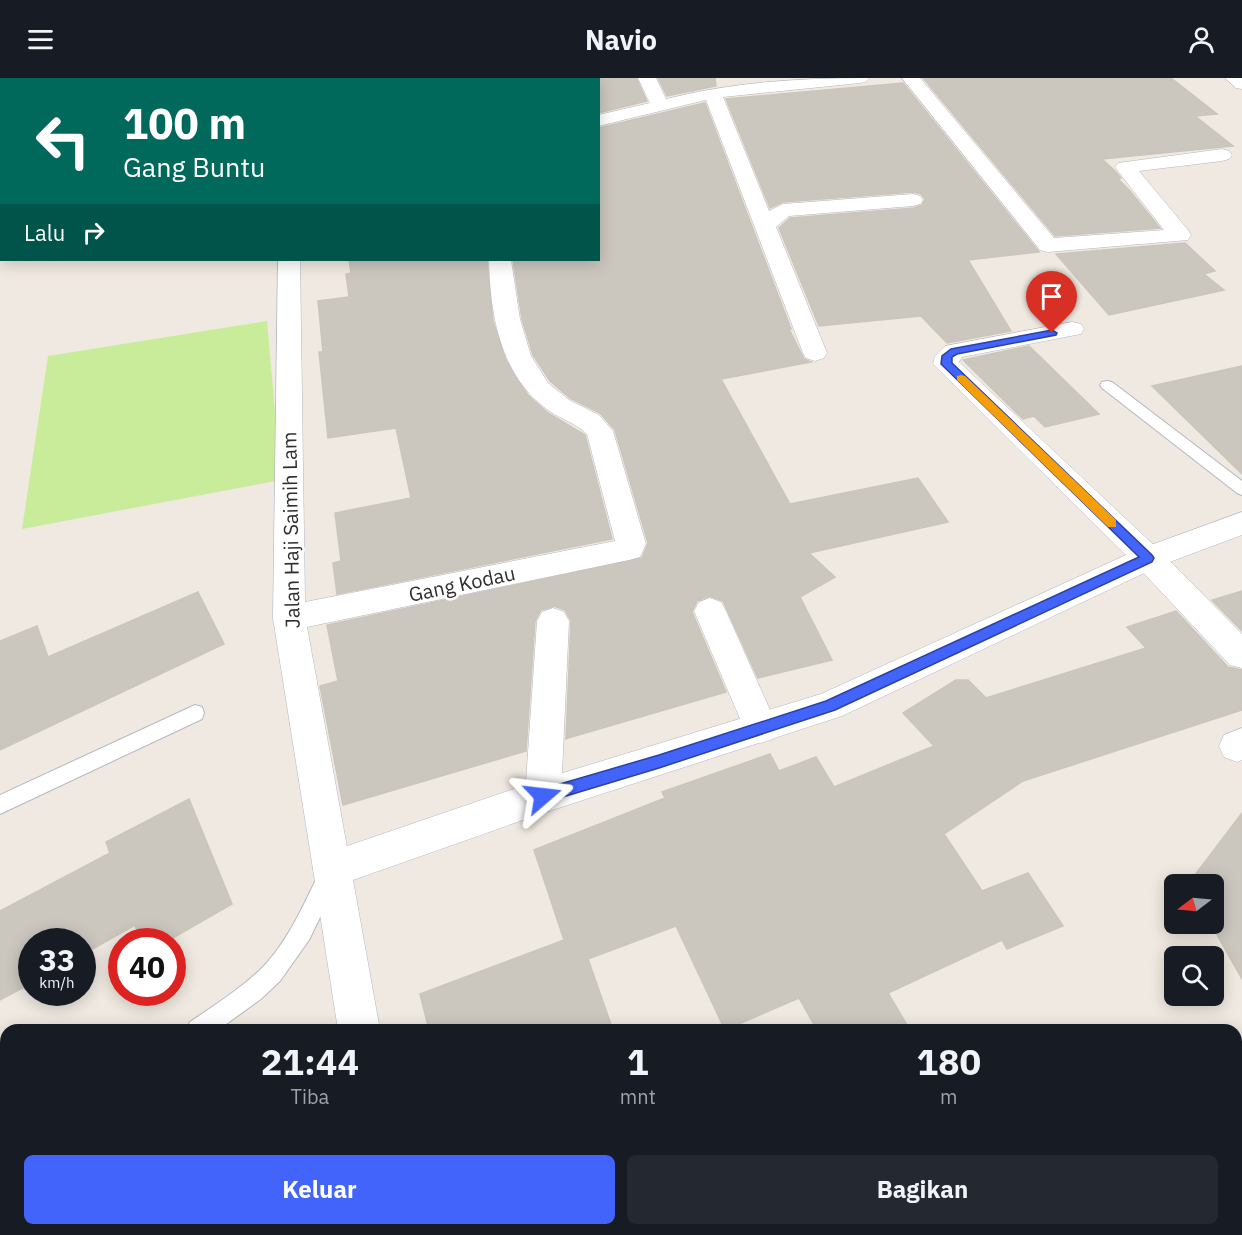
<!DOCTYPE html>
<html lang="id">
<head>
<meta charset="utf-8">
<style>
	body { margin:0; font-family:"IBM Plex Sans",sans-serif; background:#242831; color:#f1f3f6; height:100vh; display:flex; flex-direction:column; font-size:22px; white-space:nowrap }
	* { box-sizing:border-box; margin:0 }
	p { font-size:20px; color:#9ea1a6 }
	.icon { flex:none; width:33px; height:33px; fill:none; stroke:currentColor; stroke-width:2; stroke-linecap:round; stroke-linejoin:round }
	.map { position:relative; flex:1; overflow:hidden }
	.drawer { position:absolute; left:0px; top:946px; width:1242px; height:212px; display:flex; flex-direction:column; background:#171b24; border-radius:18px 18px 0 0; box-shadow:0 3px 15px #0003 }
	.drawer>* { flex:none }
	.top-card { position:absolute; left:0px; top:0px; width:600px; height:183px; box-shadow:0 3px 15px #0003; background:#00695c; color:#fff; overflow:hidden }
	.needle { width:39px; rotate:254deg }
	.controls { position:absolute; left:1164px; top:796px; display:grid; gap:12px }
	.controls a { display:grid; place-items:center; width:60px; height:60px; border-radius:9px; background:#171b24; box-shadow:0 3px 15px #0003; font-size:30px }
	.speed { position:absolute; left:18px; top:850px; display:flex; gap:12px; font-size:30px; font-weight:700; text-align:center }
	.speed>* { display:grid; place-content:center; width:78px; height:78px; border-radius:50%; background:#171b24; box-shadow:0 3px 15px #0003; line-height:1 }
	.speed small { font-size:15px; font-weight:400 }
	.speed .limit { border:9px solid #d22; background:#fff; color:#111 }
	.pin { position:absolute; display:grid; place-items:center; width:51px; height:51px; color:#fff; margin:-62px -26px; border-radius:50% 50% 50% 0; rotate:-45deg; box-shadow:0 0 6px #0007 }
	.pin .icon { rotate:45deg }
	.me { position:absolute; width:66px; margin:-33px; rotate:73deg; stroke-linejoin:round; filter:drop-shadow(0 0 4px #0008) }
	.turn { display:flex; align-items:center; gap:21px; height:126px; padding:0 24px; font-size:27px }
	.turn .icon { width:78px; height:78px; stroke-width:2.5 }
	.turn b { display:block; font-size:42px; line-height:51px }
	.then { display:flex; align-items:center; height:57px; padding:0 24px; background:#0003; gap:12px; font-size:22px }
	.eta { display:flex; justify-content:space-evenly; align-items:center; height:102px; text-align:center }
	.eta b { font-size:36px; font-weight:700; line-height:42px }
	.action { display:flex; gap:12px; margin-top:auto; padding:12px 24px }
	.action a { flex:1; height:69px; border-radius:9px; background:#4264fb; color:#fff; font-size:24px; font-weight:700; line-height:69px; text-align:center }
	.action a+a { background:#242831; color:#f1f3f6 }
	header { display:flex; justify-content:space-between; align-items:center; height:78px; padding:0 24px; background:#171b24; font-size:27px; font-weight:700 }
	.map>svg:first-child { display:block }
	.pitch { fill:#c9ec9a }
	.building { fill:#cbc7bf; stroke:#cbc5ba; stroke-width:1.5 }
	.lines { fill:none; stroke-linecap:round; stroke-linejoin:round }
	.lane-casing { stroke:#b4b7c1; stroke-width:2 }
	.street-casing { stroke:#b4b7c1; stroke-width:1 }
	.secondary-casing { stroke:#b4b7c1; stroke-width:1 }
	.lane { fill:#fff; fill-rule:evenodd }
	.street { fill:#fff; fill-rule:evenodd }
	.secondary { fill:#fff; fill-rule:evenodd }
	.route { fill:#4264fb; stroke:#2b41a3; stroke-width:1.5 }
	.slow { fill:#f59e0b }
	.labels { text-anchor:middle; stroke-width:5; stroke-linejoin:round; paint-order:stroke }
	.street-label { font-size:20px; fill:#2e2e2e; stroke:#fff }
</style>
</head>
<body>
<header><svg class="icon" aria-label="menu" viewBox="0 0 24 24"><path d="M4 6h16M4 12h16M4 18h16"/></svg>Navio<svg class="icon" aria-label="person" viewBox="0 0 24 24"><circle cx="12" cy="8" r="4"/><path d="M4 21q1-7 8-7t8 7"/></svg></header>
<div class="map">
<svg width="1242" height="1157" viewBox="0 0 1242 1157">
	<rect width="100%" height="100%" fill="#efe9e1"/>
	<path class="pitch" d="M 267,243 L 281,402 L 22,451 L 48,278 Z"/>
	<g class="building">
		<path d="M 598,0 L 636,0 L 647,23 L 598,35 Z"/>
		<path d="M 658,0 L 715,0 L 716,8 L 667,18 Z"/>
		<path d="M 923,0 L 1171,0 L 1217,36 L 1195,38 L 1233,68 L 1102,81 L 1115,93 L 1121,100 L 1118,101 L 1130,113 L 1160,150 L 1055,158 Z"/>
		<path d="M 903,5 L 1039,174 L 968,182 L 1011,253 L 947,265 L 921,238 L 819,248 L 779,150 L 790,140 L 914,130 L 922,127 L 925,121 L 921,116 L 913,114 L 783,124 L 770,130 L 726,21 Z"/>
		<path d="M 705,25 L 791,251 L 789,251 L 804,281 L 811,284 L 721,301 L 790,426 L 918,400 L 948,444 L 809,475 L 835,499 L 800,519 L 832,582 L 758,600 L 723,523 L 709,518 L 697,523 L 692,534 L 726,614 L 568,660 L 566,661 L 571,543 L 565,532 L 554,528 L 541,532 L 535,543 L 526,673 L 343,727 L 320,608 L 338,603 L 327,547 L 642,480 L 648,465 L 615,352 L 600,335 L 570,320 L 550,303 L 533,277 L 522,241 L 513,182 L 598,182 L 598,50 Z"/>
		<path d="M 1185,165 L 1215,193 L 1204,196 L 1224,212 L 1109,237 L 1056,176 Z"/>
		<path d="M 349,182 L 487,182 L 493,243 L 506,282 L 528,317 L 548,335 L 585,357 L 612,461 L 337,516 L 333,485 L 341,483 L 335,435 L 411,420 L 396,350 L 328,360 L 319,274 L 323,274 L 318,223 L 349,219 L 346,196 L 351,195 Z"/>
		<path d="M 1029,268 L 1099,336 L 1045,349 L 1034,338 L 1023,341 L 963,282 Z"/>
		<path d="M 1242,288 L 1242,396 L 1152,308 Z"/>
		<path d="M 1242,513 L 1242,553 L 1212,522 Z"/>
		<path d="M 198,514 L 224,566 L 0,672 L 0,563 L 37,548 L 48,579 Z"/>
		<path d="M 1176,533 L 1228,589 L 1242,592 L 1242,632 L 1023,703 L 944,756 L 982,813 L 1028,795 L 1063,848 L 1007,871 L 1002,862 L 888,915 L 910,952 L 817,952 L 799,920 L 725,952 L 676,848 L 588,881 L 613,952 L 429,952 L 420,916 L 564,862 L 534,772 L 665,720 L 662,714 L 770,676 L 779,693 L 816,679 L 834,709 L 934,668 L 903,635 L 956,602 L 968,602 L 986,620 L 1146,570 L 1127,549 Z"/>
		<path d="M 189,721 L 232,826 L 166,864 L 141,864 L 135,847 L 82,877 L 82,864 L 32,864 L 32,905 L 0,922 L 0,833 L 110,775 L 106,764 Z"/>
		<path d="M 1242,735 L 1242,901 L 1211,846 L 1214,846 L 1214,807 L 1188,806 Z"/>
	</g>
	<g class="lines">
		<defs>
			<g id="lane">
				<path d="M 108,0 L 125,0 L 107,2 Z"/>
				<path d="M 2,18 L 2,25 L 0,25 L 0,19 Z"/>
				<path d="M 1107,303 L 1112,304 L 1242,403 L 1242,417 L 1237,415 L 1102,310 L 1100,307 L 1102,304 Z"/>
				<path d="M 195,627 L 202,629 L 204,635 L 202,641 L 0,736 L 0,717 Z"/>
				<path d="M 328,790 L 336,793 L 339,800 L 309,862 L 280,903 L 261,921 L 218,952 L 186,952 L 190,944 C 215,927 242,910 264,888 C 289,861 304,826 320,793 Z"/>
				<path d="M 6,1052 L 6,1079 L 0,1082 L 0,1055 Z"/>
			</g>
			<g id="street">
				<rect x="281" y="0" width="18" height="2"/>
				<path d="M 638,0 L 656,0 L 666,21 C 733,4 800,0 869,0 L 866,4 L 860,5 L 723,19 L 769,133 L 783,126 L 913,116 L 920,118 L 923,122 L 920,126 L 913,128 L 789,138 L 776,149 L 827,275 L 824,280 L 815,283 L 806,280 L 803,275 L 706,22 L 598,48 L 598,37 L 650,25 Z"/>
				<path d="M 902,0 L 920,0 L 1054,160 L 1164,152 L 1118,93 L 1115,89 L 1118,85 L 1222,71 L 1229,73 L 1232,77 L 1229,81 L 1222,83 L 1139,93 L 1188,152 L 1191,157 L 1188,162 L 1048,174 L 1040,172 Z"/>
				<path d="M 1225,0 L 1242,0 L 1242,11 L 1236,10 Z"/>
				<path d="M 278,182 L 300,182 L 305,524 L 615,463 L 587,356 C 575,344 557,340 544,329 C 500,295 490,234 489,182 L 511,182 L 520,241 L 531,278 L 548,305 L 569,322 L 599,337 L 613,353 L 646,466 L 640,479 L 629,482 L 307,549 L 351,791 L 346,804 L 332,810 L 318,804 L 313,791 L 273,540 Z"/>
				<path d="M 1072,244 L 1081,246 L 1084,251 L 1081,256 L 962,279 L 959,284 L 1159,472 L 1242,556 L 1242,590 L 1230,587 L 1137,488 L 933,286 L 935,278 L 945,268 Z"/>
				<path d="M 710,520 L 721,524 L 726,533 L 778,650 L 773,661 L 761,665 L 749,661 L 744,650 L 694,533 L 699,524 Z"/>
				<path d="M 553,530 L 564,534 L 569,543 L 561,718 L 556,730 L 543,735 L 530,730 L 525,718 L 537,543 L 542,534 Z"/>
				<path d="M 1242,650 L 1242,682 L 1237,684 L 1224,679 L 1219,668 L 1224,657 Z"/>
			</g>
			<g id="secondary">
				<path d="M 1242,434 L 1242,457 L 1159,488 L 842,638 L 543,735 L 353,802 L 380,952 L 338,952 L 313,791 L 318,778 L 543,701 L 821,616 L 1137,472 Z"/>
				<path d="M 373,1152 L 421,1152 L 422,1157 L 374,1157 Z"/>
			</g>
		</defs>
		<use href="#lane" class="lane-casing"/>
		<use href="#street" class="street-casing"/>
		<use href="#secondary" class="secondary-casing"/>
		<use href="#lane" class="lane"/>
		<use href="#street" class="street"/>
		<use href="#secondary" class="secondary"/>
	</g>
	<path class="route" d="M 1052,252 L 1057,255 L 1056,257 L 957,276 L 952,279 L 952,285 L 1152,477 L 1154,480 L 1152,484 L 835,632 L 659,690 L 543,725 L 538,723 L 536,718 L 538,713 L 543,711 L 659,677 L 826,623 L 1139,479 L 941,286 L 942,278 L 951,271 Z"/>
	<path class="slow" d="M 961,297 L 965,298 L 1116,442 L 1116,449 L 1108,449 L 957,302 L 957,298 Z"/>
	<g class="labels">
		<g class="street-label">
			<text transform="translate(291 452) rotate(-91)" y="7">Jalan Haji Saimih Lam</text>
			<text transform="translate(462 506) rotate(-12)" y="7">Gang Kodau</text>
		</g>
	</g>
</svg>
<div class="controls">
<a><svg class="needle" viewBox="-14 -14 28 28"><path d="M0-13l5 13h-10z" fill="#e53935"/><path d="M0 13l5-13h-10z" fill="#9ea1a6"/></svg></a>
<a><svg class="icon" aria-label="search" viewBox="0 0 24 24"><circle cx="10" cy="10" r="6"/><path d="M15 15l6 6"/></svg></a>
</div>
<div class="speed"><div>33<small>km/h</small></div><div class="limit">40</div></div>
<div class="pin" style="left:1052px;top:255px;background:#d93025"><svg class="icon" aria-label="arrive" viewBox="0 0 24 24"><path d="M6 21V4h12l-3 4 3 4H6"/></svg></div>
<svg class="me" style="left:543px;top:718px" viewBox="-20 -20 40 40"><path d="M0-17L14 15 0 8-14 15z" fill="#4264fb" stroke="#fff" stroke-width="4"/></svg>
<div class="top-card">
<div class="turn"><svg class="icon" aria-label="left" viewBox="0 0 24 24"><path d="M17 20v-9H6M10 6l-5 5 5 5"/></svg><div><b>100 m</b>Gang Buntu</div></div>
<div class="then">Lalu<svg class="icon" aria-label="right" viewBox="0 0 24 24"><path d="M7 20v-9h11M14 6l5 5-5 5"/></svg></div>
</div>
<section class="drawer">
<div class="eta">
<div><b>21:44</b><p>Tiba</p></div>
<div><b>1</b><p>mnt</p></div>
<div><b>180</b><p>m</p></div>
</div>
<div class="action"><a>Keluar</a><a>Bagikan</a></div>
</section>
</div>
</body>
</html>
